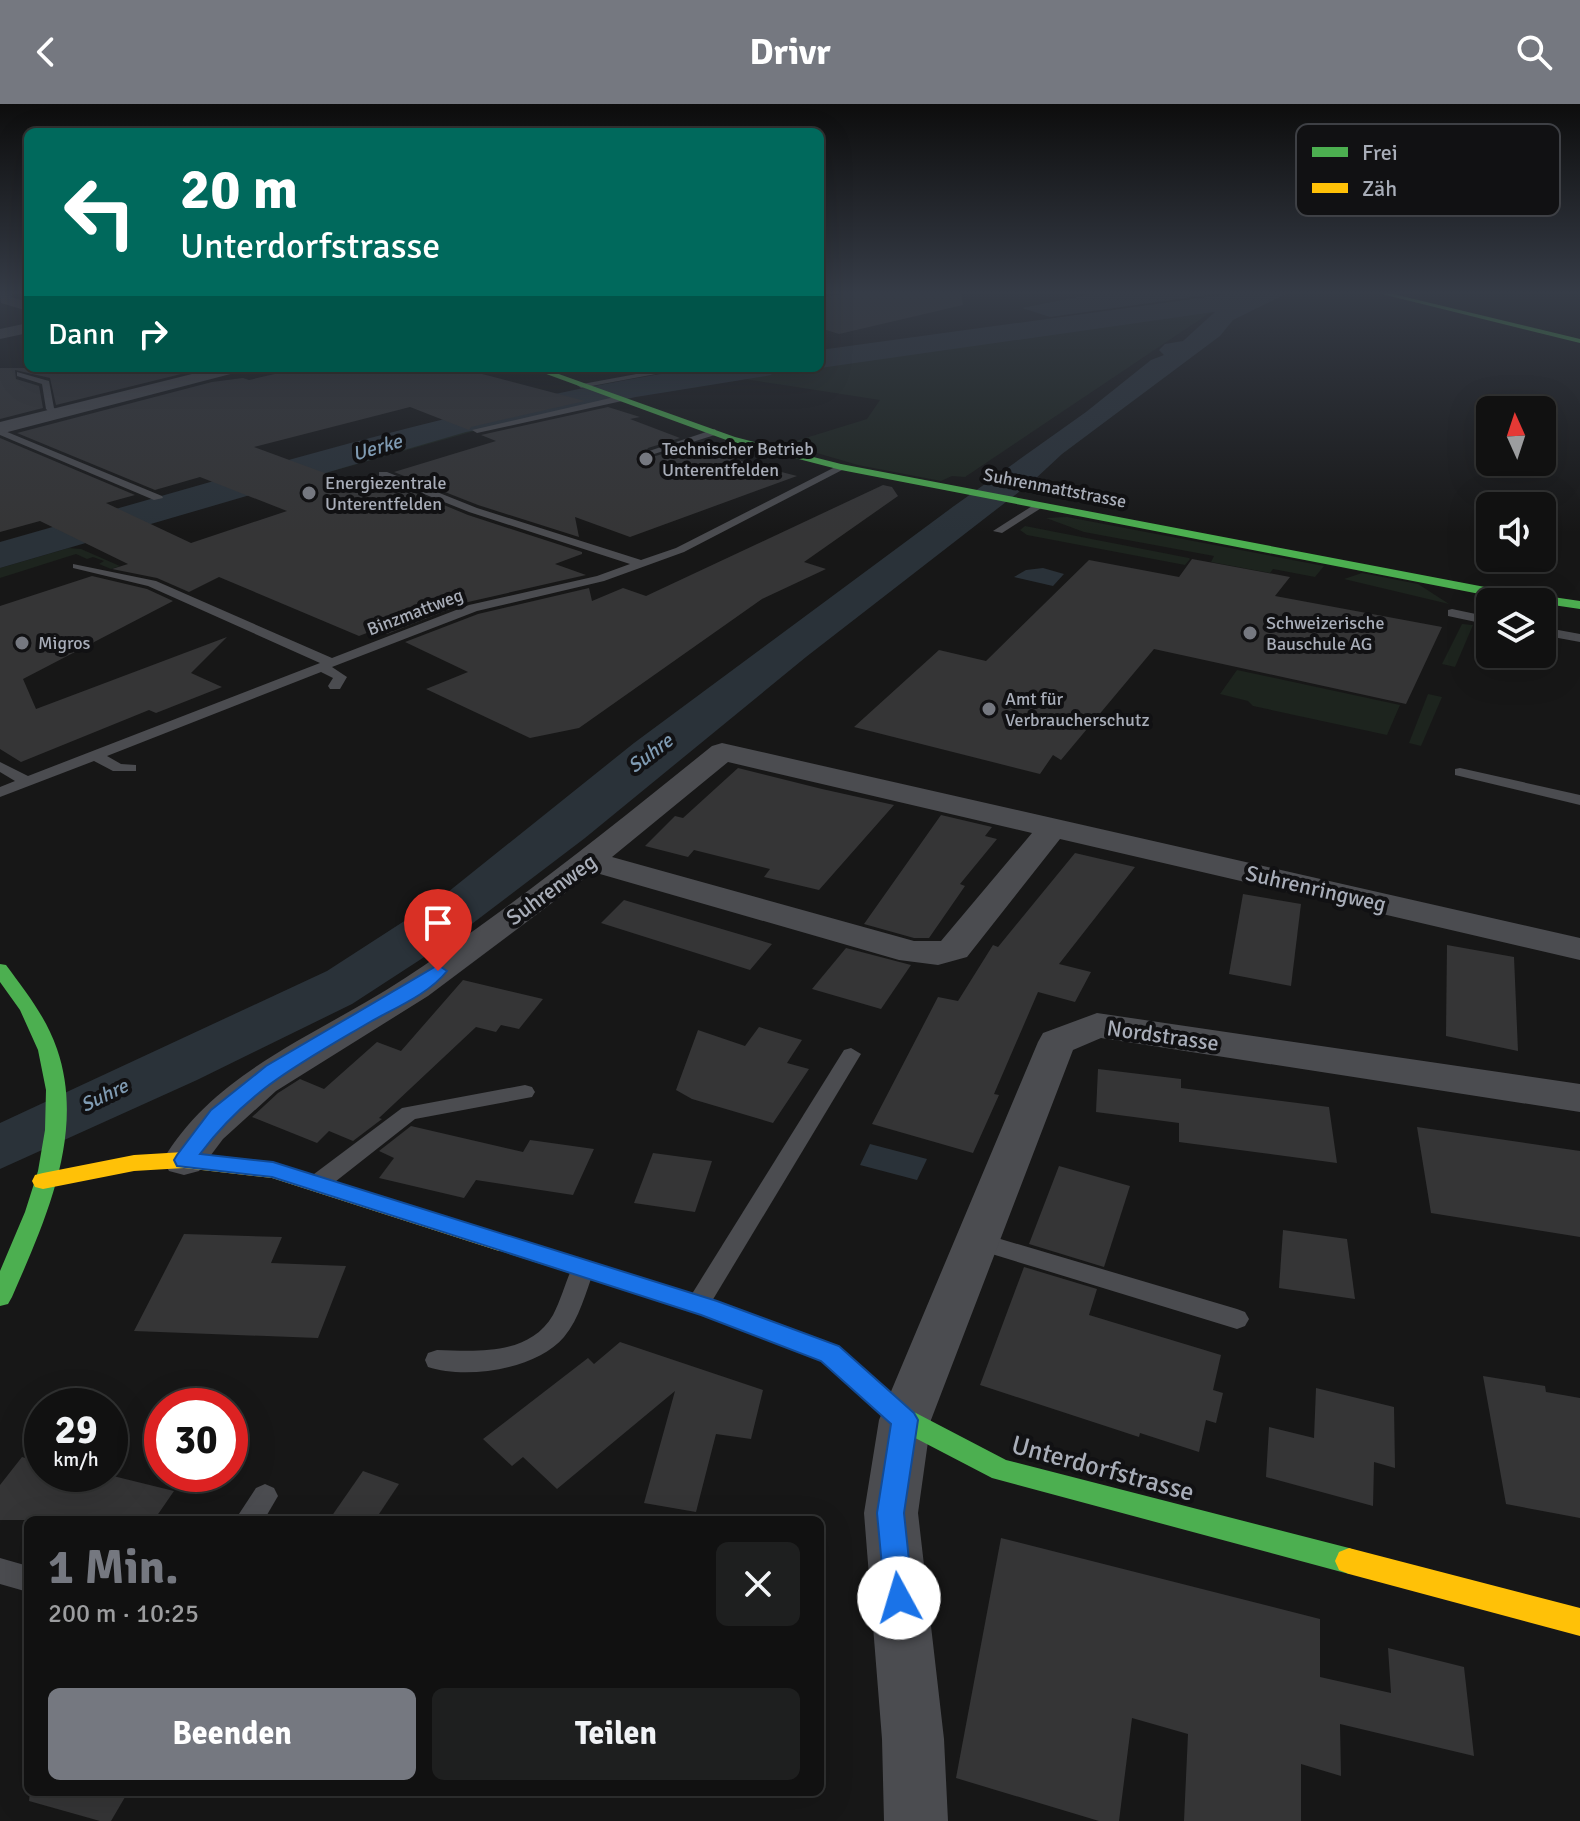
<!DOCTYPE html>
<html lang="de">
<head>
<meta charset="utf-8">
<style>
	body { margin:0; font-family:Signika,sans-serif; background:#1e1f1f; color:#f1f3f6; height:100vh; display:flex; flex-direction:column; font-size:30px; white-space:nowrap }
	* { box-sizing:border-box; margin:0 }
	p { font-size:26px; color:#9c9d9f }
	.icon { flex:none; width:44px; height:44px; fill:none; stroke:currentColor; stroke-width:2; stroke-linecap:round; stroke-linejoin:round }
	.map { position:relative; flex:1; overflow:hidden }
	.details { position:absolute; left:24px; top:1412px; width:800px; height:280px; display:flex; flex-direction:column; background:#111; border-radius:12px; box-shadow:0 8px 32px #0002,0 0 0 2px #303131 }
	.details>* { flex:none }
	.top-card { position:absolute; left:24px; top:24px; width:800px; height:244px; border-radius:12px; box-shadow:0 8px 32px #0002,0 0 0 2px #303131; background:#00695c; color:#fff; overflow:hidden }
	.needle { width:52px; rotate:357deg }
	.buttons { position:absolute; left:1476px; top:292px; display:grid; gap:16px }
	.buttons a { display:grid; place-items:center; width:80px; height:80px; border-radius:12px; background:#111; box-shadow:0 8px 32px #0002,0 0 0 2px #303131; font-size:40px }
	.speed { position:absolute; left:24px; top:1284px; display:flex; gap:16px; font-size:40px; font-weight:700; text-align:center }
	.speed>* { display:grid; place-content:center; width:104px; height:104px; border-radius:50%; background:#111; box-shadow:0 8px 32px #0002,0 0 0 2px #303131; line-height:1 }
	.speed small { font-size:20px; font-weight:400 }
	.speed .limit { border:12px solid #d22; background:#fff; color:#111 }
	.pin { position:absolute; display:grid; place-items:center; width:68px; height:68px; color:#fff; margin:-82px -34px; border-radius:50% 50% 50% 0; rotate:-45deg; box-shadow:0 0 8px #0007 }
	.pin .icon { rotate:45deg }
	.me { position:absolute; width:88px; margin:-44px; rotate:354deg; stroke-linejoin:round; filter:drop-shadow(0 0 6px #0008) }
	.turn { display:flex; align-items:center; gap:28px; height:168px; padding:0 24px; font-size:36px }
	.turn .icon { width:104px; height:104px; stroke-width:2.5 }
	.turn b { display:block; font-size:56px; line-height:68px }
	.then { display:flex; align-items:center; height:76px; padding:0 24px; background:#0003; gap:16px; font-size:30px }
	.round { display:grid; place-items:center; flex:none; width:84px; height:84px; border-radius:12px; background:#1e1f1f }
	.summary { display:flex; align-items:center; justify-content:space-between; height:136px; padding:0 24px }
	h1 { font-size:48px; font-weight:800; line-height:60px; color:#757880 }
	.cta { display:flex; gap:16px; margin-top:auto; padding:16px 24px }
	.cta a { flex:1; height:92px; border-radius:12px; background:#757880; color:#fff; font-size:32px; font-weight:800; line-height:92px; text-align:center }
	.cta a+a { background:#1e1f1f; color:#f1f3f6 }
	header { display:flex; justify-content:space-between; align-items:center; height:104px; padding:0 24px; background:#757880; color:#fff; font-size:36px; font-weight:800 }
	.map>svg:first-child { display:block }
	.green { fill:#1d241e }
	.water { fill:#2a3239 }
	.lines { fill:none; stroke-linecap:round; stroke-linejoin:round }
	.river { fill:#2a3239; fill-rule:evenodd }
	.building { fill:#353536 }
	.lane { fill:#4b4c50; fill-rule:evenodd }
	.street { fill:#4b4c50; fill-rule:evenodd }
	.fast { fill:#4caf50; fill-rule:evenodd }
	.slow { fill:#ffc107; fill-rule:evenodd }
	.route { fill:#1a73e8; stroke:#114b97; stroke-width:2 }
	.poi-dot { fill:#757880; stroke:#111113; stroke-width:3 }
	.labels { text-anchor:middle; stroke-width:8; stroke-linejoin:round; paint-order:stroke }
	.far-poi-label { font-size:18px; fill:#a8adb8; stroke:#111113; text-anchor:start }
	.far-street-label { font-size:18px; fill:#a8adb8; stroke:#111113 }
	.far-water-label { font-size:20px; font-style:italic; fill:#7f9bb3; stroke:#111113 }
	.street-label { font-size:22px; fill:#a8adb8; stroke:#111113 }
	.near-street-label { font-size:26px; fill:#a8adb8; stroke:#111113 }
	.key { fill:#111113; stroke:#3e4045; stroke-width:2 }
	.key-label { font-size:22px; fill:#a8adb8 }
</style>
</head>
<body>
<header><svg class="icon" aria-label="back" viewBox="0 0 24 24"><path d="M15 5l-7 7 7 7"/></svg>Drivr<svg class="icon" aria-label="search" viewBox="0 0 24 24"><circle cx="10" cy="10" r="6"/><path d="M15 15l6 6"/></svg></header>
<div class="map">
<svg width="1580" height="1717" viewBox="0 0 1580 1717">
	<rect width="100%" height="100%" fill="#171717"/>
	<g class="green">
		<path d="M 1220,202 L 965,373 L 952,372 L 941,377 L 858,361 L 786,340 L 867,315 L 880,296 L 725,272 L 781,264 L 820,264 L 820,259 Z"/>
		<path d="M 577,298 L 0,461 L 417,339 Z"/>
		<path d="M 1067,413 L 1324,462 L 1315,473 L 1273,465 L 1270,469 L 1211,458 L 1214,452 L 1084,428 L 1046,414 Z"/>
		<path d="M 1025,422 L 1189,454 L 1190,455 L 1185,461 L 1027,431 L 1020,426 Z"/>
		<path d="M 69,444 L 81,445 L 120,462 L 111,465 L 99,460 L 104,457 L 93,453 L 87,455 L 76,450 L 0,474 L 0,464 Z"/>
		<path d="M 1362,469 L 1418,480 L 1449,500 L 1344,475 Z"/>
		<path d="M 1462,520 L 1473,521 L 1455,563 L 1442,560 Z"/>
		<path d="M 1237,566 L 1400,601 L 1387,631 L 1253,602 L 1248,597 L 1220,590 Z"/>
		<path d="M 1428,590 L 1442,593 L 1421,642 L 1409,639 Z"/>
	</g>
	<g class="water">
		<path d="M 1098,189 L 1221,189 L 1050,213 L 1022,204 Z"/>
		<path d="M 1253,189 L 1288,189 L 1233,216 L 1220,232 L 1062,350 L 1033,377 L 806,553 L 585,734 L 452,835 L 352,900 L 197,976 L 0,1065 L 0,1019 L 327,867 L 443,792 L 634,639 L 954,402 L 1086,308 L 1151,256 L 1164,251 L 1159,246 L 1165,240 L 1183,237 L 1216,207 Z"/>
		<path d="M 1043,464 L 1064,470 L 1053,482 L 1014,473 L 1026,466 Z"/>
		<path d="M 870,1040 L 927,1055 L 917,1076 L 860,1061 Z"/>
	</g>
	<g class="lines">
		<g class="river">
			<path d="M 1236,189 L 1251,190 L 1255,196 L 1251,202 L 1242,204 L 820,264 L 820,246 Z"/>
			<path d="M 698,264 L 775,264 L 771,271 L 760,273 L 636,293 L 466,328 L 0,464 L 0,438 C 231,373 460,300 698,264 Z"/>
		</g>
	</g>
	<g class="building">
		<path d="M 847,189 L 961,189 L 963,201 L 839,230 L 820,224 L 820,194 Z"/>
		<path d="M 0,264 L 98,264 L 115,270 L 144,264 L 172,264 L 185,269 L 56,301 L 50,274 L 15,266 L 16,275 L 39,282 L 43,304 L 0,315 Z"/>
		<path d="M 301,264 L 459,264 L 585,297 L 471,323 L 469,326 L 410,303 L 254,343 L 352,379 L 376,373 L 468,411 L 582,448 L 582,450 L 555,460 L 586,471 L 468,498 L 387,530 L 377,525 L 359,532 L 219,473 L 189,488 L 157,474 L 112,465 L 128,460 L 40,417 L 0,428 L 0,334 L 135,391 L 106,399 L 191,439 L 287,407 L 200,373 L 155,386 L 17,329 L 212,278 L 243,274 L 249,276 Z"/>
		<path d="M 608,303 L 640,313 L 630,315 L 680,334 L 648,344 L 646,348 L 652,353 L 697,340 L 747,359 L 797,372 L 630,433 L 575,413 L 579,433 L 478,401 L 394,368 L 496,337 L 481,331 Z"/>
		<path d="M 883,381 L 892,383 L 898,392 L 804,458 L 826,465 L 762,495 L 579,624 L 530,634 L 426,585 L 468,568 L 405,538 L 478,510 L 589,484 L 592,497 L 623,484 L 646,492 Z"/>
		<path d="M 1192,455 L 1290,473 L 1275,492 L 1442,523 L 1406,600 L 1154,545 L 1061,656 L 1053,651 L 1040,670 L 854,623 L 939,546 L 986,557 L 1089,456 L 1179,473 Z"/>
		<path d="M 92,472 L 147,485 L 173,497 L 23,575 L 36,605 L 227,533 L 191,569 L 222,583 L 156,609 L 149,606 L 21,658 L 0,645 L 0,502 Z"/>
		<path d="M 738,664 L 822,685 L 894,701 L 819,786 L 764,773 L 770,765 L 694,746 L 688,753 L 645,742 L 675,712 L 683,714 Z"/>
		<path d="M 941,711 L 992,723 L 985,732 L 997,735 L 960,780 L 965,782 L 929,834 L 914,834 L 864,820 Z"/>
		<path d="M 1075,749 L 1135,763 L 1059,860 L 1091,868 L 1075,898 L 1038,888 L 994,990 L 999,991 L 973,1049 L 872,1020 L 938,893 L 958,897 L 993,841 L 998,843 Z"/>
		<path d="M 1243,790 L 1301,800 L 1291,882 L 1229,870 Z"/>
		<path d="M 624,796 L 772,840 L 750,866 L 601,819 Z"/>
		<path d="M 1447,841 L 1514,853 L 1518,947 L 1446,932 Z"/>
		<path d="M 846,844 L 911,861 L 881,905 L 812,885 Z"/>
		<path d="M 463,876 L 543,895 L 519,925 L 501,921 L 496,928 L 476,923 L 379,1014 L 382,1015 L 353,1037 L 329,1027 L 317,1039 L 252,1013 L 278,989 L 300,975 L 324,985 L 377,938 L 401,947 Z"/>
		<path d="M 759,923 L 802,936 L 787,959 L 809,965 L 773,1019 L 692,995 L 676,986 L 698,926 L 745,942 Z"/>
		<path d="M 1098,965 L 1181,975 L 1181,984 L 1329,1003 L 1337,1059 L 1179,1038 L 1179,1019 L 1096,1008 Z"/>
		<path d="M 411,1022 L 523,1048 L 530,1036 L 594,1045 L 573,1091 L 476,1076 L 464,1094 L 379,1074 L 394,1054 L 379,1047 Z"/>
		<path d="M 1417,1023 L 1580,1047 L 1580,1133 L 1431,1109 Z"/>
		<path d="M 653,1049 L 712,1057 L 695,1108 L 634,1099 Z"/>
		<path d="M 1059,1062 L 1130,1082 L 1104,1163 L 1029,1140 Z"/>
		<path d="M 1283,1126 L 1347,1135 L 1355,1195 L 1279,1184 Z"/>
		<path d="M 184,1130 L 282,1133 L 271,1159 L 346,1162 L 318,1234 L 134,1227 Z"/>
		<path d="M 1024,1163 L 1097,1185 L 1089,1211 L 1221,1251 L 1213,1286 L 1223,1289 L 1216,1319 L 1206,1316 L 1199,1348 L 1140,1329 L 1139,1333 L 980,1281 Z"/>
		<path d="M 620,1238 L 763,1286 L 751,1335 L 716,1330 L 696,1408 L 644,1399 L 675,1287 L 557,1385 L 523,1353 L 512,1362 L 483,1335 L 588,1254 L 594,1260 Z"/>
		<path d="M 1483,1272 L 1545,1282 L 1546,1288 L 1580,1294 L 1580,1414 L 1506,1400 Z"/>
		<path d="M 1316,1284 L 1394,1303 L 1395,1364 L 1374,1358 L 1373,1402 L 1266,1373 L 1269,1323 L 1314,1334 Z"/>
		<path d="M 22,1353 L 42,1359 L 42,1370 L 105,1370 L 174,1387 L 154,1416 L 0,1416 L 0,1381 Z"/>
		<path d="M 363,1367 L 399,1380 L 375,1416 L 329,1416 Z"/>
		<path d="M 1001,1434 L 1320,1515 L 1320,1573 L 1391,1589 L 1388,1544 L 1464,1563 L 1474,1652 L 1340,1620 L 1341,1672 L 1301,1660 L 1301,1717 L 1184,1717 L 1188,1630 L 1132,1614 L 1119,1717 L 1099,1717 L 956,1674 Z"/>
		<path d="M 30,1688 L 128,1688 L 111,1717 L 100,1717 L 29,1697 Z"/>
	</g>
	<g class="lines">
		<g class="lane">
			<path d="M 669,264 L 688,264 L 581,284 L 577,281 Z"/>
			<path d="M 17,268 L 49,277 L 54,304 L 61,308 L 61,312 L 55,312 L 46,305 L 42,280 L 17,272 Z"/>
			<path d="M 619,292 L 622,297 L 477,329 L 472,326 Z"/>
			<path d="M 0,325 L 162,392 L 163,394 L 154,396 L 0,331 Z"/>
			<path d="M 715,325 L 718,330 L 654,350 L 649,347 Z"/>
			<path d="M 841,360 L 846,363 L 844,365 L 684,448 L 604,477 L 477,507 L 332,563 L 347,573 L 340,585 L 330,585 L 328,582 L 333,574 L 321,568 L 107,652 L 121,660 L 136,661 L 136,667 L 113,667 L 94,657 L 0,693 L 0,683 L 15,677 L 0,668 L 0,658 L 28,672 L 320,559 L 148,482 L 73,464 L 73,460 L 156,477 L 332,554 L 469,501 L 597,472 L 630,460 L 469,408 L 379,372 L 379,368 L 387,368 L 477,404 L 641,456 L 676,444 Z"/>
			<path d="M 1037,399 L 1046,401 L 1002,429 L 993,427 Z"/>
			<path d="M 1452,505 L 1490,513 L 1490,521 L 1448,512 L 1448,506 Z"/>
			<path d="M 1542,523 L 1580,530 L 1580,538 L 1542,531 Z"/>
			<path d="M 1460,664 L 1580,691 L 1580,701 L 1455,671 L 1455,665 Z"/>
			<path d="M 851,944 L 861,950 L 706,1207 L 698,1209 L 690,1207 L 686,1200 L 690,1193 L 844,946 Z"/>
			<path d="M 525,981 L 532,983 L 535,988 L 532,993 L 415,1015 L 326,1085 L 318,1087 L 310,1085 L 307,1079 L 310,1073 L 402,1004 Z"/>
			<path d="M 977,1128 L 1237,1205 L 1245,1208 L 1249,1215 L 1245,1222 L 1237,1225 L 969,1143 L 966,1137 L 969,1131 Z"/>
			<path d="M 583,1155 L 591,1158 L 595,1164 C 586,1187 580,1214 564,1233 C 537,1265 467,1276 428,1263 L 425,1256 L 428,1249 L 437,1246 C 477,1247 529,1252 553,1211 C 562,1194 566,1175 575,1158 Z"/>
			<path d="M 265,1380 L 274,1384 L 278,1392 L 264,1416 L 235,1416 L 256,1384 Z"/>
			<path d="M 0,1454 L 28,1462 L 28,1488 L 0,1480 Z"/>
		</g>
		<g class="street">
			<path d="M 0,189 L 13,189 L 11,193 L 28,198 L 28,207 L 1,199 Z"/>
			<path d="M 28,219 L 28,229 L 0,235 L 0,225 Z"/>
			<path d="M 216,264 L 244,264 L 242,267 L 0,330 L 0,318 Z"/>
			<path d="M 722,639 L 1580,834 L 1580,856 L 1060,735 L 967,853 L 938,861 L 899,856 L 593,768 L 428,892 L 276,987 L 223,1035 L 199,1067 L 184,1071 L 169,1067 L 163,1056 C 208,979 292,941 366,898 C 392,883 418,866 442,849 C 536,784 624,713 712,642 ZM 728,658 L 1032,729 L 941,837 L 914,837 L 612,753 Z"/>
			<path d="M 1097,909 L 1580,980 L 1580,1008 L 1101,934 L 1073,946 L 931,1316 L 918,1409 L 944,1635 L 948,1717 L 884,1717 L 882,1635 L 864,1409 L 879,1316 L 1038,938 L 1043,929 Z"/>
		</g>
		<g class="fast">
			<path d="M 1378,189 L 1389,189 L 1580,235 L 1580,239 Z"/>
			<path d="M 530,264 L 542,264 L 735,333 L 841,360 L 1485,483 L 1580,497 L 1580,505 L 1485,491 L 841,366 L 729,337 Z"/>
			<path d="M 0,860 L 6,861 C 26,888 46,913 57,945 C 86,1029 45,1117 12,1193 L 8,1200 L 0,1202 L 0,1167 L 25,1108 L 38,1067 L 45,1026 L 46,986 L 38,946 L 20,906 L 0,878 Z"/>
			<path d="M 499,1129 L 716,1197 L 839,1243 L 914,1308 L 1006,1356 L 1349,1444 L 1359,1448 L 1363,1457 L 1359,1466 L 1349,1470 L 992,1374 L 896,1324 L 821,1257 L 701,1211 L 491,1144 L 488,1138 L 491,1132 Z"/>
		</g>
		<g class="slow">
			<path d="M 184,1048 L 273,1058 L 507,1132 L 510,1138 L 507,1144 L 499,1147 L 272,1074 L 184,1064 L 134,1067 L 43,1085 L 35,1083 L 32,1077 L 35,1071 L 43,1069 L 134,1051 Z"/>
			<path d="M 1349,1444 L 1580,1504 L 1580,1532 L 1349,1470 L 1339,1466 L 1335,1457 L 1339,1448 Z"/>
		</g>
	</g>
	<linearGradient id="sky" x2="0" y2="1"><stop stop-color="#0d0d0d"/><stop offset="0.44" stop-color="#363c47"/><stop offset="1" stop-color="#363c47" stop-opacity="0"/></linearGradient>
	<rect width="1580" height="429" fill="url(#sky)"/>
	<path class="route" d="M 438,861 L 447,867 C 429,890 395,904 370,918 C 302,958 249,985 200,1050 L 273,1058 L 717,1197 L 839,1242 L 914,1309 L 918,1316 L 904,1409 L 913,1494 L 909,1504 L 899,1508 L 889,1504 L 885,1494 L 877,1409 L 891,1320 L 821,1257 L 701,1211 L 272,1073 L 177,1062 L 174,1056 L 177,1051 L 211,1006 L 266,962 Z"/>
	<g class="poi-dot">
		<circle cx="646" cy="355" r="8"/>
		<circle cx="309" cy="389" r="8"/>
		<circle cx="1250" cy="529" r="8"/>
		<circle cx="22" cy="539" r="8"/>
		<circle cx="989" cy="605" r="8"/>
	</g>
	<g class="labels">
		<g class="far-poi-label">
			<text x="662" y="351">Technischer Betrieb<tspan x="662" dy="21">Unterentfelden</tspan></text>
			<text x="325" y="385">Energiezentrale<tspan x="325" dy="21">Unterentfelden</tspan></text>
			<text x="1266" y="525">Schweizerische<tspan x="1266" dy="21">Bauschule AG</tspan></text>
			<text x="38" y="545">Migros</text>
			<text x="1005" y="601">Amt für<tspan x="1005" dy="21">Verbraucherschutz</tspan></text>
		</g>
		<g class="far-street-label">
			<text transform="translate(1055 384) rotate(11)" y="6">Suhrenmattstrasse</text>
			<text transform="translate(415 508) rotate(-21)" y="6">Binzmattweg</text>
		</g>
		<g class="far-water-label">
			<text transform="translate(377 343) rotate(-16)" y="7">Uerke</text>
			<text transform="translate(650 649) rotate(-37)" y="7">Suhre</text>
			<text transform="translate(104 991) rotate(-26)" y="7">Suhre</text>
		</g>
		<g class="street-label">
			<text transform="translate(1316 784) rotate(13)" y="8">Suhrenringweg</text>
			<text transform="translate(551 785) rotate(-36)" y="8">Suhrenweg</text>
			<text transform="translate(1163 931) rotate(8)" y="8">Nordstrasse</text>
		</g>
		<g class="near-street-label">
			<text transform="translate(1103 1364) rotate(15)" y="9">Unterdorfstrasse</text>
		</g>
	</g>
	<rect x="1296" y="20" width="264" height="92" rx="12" class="key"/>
	<rect x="1312" y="43" width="36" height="10" fill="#4caf50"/>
	<rect x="1312" y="79" width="36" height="10" fill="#ffc107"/>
	<g class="key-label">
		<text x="1362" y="56">Frei</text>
		<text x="1362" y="92">Zäh</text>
	</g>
</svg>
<div class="buttons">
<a><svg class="needle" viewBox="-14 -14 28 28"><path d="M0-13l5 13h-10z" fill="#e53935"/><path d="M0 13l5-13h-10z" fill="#9c9d9f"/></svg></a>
<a><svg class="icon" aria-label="sound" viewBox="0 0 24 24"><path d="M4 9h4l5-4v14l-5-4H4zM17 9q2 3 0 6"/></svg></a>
<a><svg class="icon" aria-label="layers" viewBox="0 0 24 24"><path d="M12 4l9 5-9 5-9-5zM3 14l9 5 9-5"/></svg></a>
</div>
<div class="speed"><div>29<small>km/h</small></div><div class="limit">30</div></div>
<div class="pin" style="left:438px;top:867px;background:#d93025"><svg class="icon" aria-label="arrive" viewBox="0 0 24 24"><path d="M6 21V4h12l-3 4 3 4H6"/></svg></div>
<svg class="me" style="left:899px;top:1494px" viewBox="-20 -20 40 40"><circle r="19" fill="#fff"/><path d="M0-13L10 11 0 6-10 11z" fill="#1a73e8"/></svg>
<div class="top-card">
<div class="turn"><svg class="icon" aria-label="left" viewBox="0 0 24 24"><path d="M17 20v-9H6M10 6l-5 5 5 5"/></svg><div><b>20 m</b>Unterdorfstrasse</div></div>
<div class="then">Dann<svg class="icon" aria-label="right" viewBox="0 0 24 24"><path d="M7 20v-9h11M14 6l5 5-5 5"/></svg></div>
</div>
<section class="details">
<div class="summary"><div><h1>1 Min.</h1><p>200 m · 10:25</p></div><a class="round"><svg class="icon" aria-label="close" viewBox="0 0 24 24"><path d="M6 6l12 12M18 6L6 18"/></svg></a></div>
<div class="cta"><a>Beenden</a><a>Teilen</a></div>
</section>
</div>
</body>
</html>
